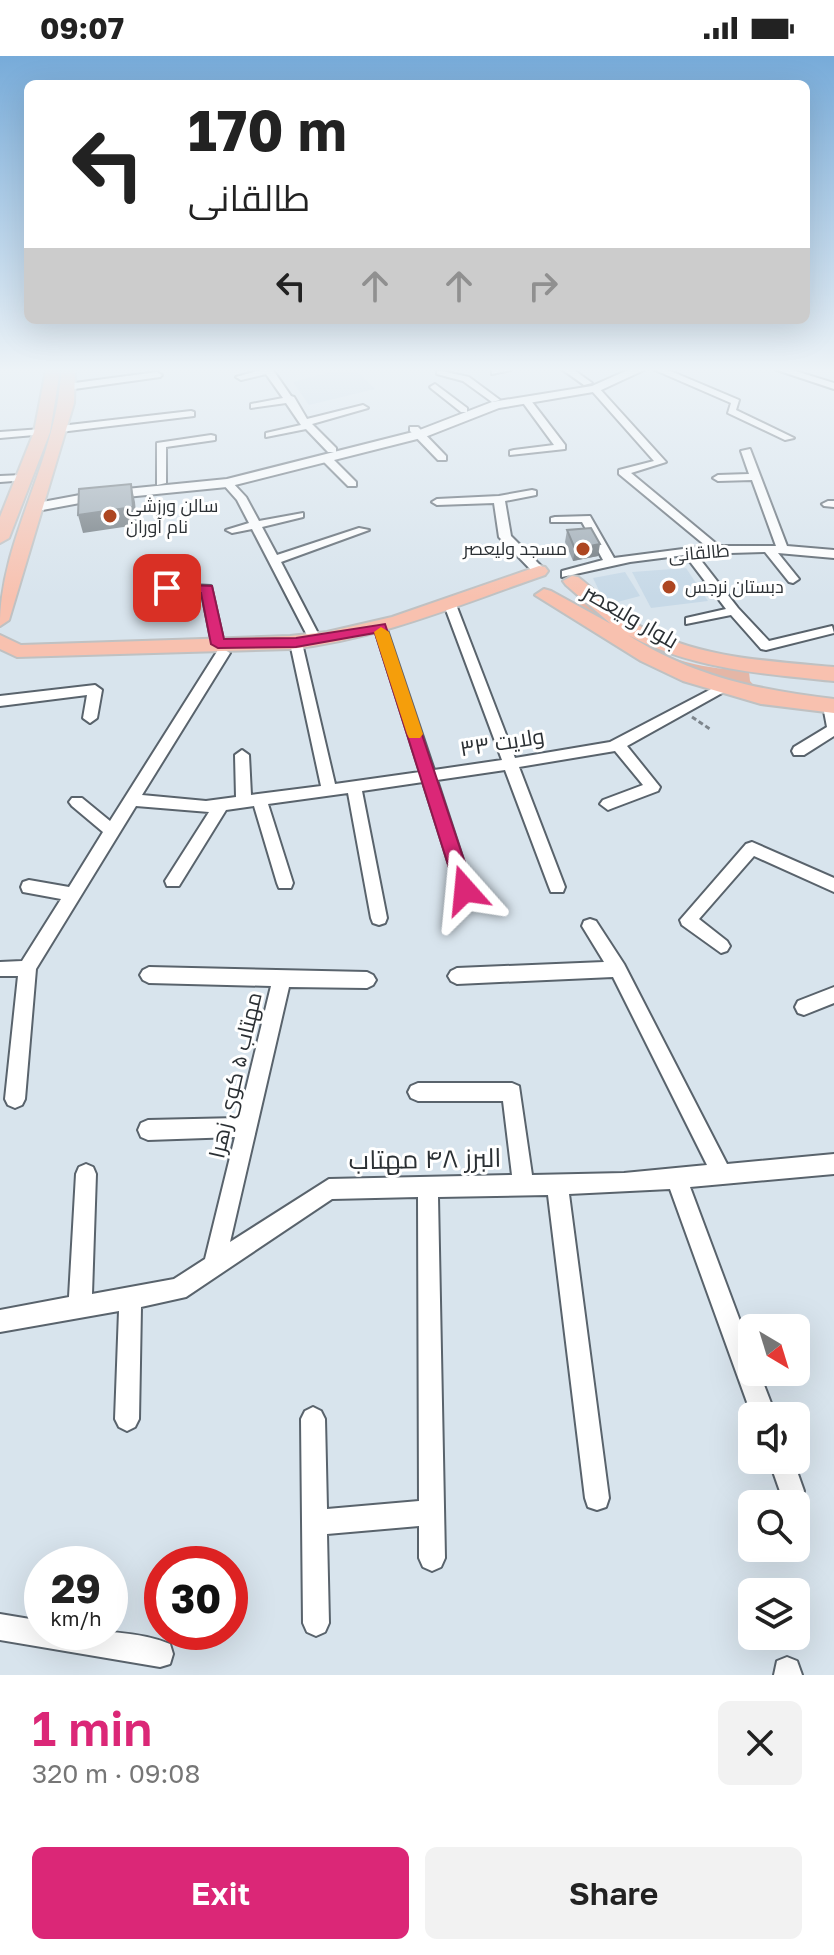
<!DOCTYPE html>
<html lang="en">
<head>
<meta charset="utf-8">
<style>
	body { margin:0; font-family:"Golos Text",Cairo,sans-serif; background:#f2f2f2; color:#222; height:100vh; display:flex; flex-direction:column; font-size:30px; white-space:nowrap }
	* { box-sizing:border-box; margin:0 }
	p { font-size:26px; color:#767676 }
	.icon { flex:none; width:44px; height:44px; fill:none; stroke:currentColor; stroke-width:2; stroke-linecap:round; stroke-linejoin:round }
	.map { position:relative; height:1619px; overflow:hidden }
	.side { display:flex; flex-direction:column; background:#fff; flex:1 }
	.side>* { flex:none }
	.hud { position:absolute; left:24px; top:24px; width:786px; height:244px; border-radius:12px; box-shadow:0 8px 32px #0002; background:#fff; color:#222; overflow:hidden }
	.needle { width:52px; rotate:142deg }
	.buttons { position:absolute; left:738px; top:1258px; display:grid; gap:16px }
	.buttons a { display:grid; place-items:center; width:72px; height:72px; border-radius:12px; background:#fff; box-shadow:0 8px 32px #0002; font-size:40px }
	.speed { position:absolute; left:24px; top:1490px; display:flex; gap:16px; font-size:40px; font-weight:700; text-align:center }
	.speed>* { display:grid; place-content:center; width:104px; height:104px; border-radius:50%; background:#fff; box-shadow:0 8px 32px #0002; line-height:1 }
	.speed small { font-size:20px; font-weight:400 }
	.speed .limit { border:12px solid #d22; background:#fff; color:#111 }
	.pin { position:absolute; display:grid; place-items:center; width:68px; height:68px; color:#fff; margin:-34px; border-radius:16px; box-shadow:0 4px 12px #0006 }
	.me { position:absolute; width:88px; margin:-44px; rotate:342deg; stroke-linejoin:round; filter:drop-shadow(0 0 6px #0008) }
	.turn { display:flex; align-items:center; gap:28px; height:168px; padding:0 32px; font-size:36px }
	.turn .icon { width:104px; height:104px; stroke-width:2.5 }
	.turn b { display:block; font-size:56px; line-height:68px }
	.lanes { display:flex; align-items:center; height:76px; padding:0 32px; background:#0003; justify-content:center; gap:40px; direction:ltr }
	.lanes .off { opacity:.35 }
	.round { display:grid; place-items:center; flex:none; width:84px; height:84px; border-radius:12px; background:#f2f2f2 }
	.overview { display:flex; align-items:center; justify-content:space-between; height:136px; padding:0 32px }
	h1 { font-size:48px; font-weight:600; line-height:60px; color:#db2777 }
	.button { display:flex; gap:16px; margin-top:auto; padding:16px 32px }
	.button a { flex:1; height:92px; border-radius:12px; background:#db2777; color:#fff; font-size:32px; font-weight:600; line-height:92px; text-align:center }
	.button a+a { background:#f2f2f2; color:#222 }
	.status { display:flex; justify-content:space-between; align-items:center; height:56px; padding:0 40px; background:#fff; direction:ltr }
	.status svg { height:22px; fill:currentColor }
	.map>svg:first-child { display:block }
	.built { fill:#c7d9e7 }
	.green { fill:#e4b6a6 }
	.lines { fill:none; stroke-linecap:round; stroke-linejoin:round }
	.minor-casing { stroke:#59636c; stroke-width:4 }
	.tertiary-casing { stroke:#59636c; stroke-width:4 }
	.primary-casing { stroke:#bfc1c2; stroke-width:4 }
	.path { stroke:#7d858c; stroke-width:3; stroke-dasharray:5 3; stroke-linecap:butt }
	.minor { fill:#fff; fill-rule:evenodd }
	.tertiary { fill:#fff; fill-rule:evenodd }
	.primary { fill:#f8c1af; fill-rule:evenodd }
	.wall { fill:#89939b }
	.shaded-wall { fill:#6f787e }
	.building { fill:#9fabb4; stroke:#6f787e; stroke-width:2 }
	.route { fill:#db2777; stroke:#8e194d; stroke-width:2 }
	.slow { fill:#f59e0b }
	.poi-dot { fill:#ad4621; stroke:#fff; stroke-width:3 }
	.labels { text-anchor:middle; stroke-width:6; stroke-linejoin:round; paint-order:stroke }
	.far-poi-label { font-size:18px; fill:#2b3034; stroke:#fff; text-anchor:start }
	.far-street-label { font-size:18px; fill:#2b3034; stroke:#fff }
	.street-label { font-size:22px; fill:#2b3034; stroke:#fff }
	.near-street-label { font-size:26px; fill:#2b3034; stroke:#fff }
</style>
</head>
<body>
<div class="status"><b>09:07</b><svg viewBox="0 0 49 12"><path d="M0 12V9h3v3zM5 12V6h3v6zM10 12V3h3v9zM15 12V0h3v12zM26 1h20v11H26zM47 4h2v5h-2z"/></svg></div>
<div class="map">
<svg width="834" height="1619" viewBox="0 0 834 1619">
	<rect width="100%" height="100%" fill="#d8e4ed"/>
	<g class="built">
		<path d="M 336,314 L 356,314 L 375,333 L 309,349 L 293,326 Z"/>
		<path d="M 686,512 L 708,545 L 651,552 L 632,516 Z"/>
		<path d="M 625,516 L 640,540 L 606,549 L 593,522 Z"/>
	</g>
	<path class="green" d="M 584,543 C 611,569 650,596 686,606 C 707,612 729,613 749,616 L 750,625 L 757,633 L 696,615 L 655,598 L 574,548 Z"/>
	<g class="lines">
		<defs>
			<g id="minor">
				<path d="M 260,314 L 273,314 L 291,340 L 294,341 L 307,363 L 363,349 L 368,352 L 312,368 L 336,392 L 336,396 L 328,396 L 306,373 L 266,381 L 266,377 L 301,369 L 286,347 L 251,352 L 251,348 L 283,342 L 266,318 L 241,324 L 236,321 Z"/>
				<path d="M 437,314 L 469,321 L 500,344 L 492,346 L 463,325 L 437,318 Z"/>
				<path d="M 492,314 L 511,314 L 492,318 Z"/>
				<path d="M 563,314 L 574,314 L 592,327 L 584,329 Z"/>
				<path d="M 655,314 L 668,314 L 739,344 L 736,354 L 794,382 L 785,384 L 728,357 L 731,347 Z"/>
				<path d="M 777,314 L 792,314 L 834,327 L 834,333 Z"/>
				<path d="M 157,316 L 162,319 L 160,321 L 67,334 L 62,331 L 67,328 Z"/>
				<path d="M 435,328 L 467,352 L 467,356 L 461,356 L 432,333 L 430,331 Z"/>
				<path d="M 592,331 L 598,331 L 666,406 L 631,417 L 719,490 L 776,490 L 752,424 L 718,425 L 713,422 L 718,419 L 749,418 L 741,395 L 750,393 L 787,490 L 834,494 L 834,502 L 778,497 L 799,523 L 793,527 L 789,526 L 765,496 L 696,498 L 738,552 L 769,585 L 832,570 L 834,577 L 766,594 L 761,593 L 731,559 L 686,568 L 686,562 L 726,553 L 685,499 L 630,506 L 562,521 L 562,515 L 603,504 L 582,466 L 551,466 L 551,462 L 555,461 L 590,460 L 614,502 L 706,490 L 619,418 L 619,414 L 654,405 L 592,335 Z"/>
				<path d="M 526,341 L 529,342 L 565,389 L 565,393 L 510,399 L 510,395 L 514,394 L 554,389 L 521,344 Z"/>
				<path d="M 191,355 L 194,356 L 194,360 L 60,376 L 55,373 L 60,370 Z"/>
				<path d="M 410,371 L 418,371 L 446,400 L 446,404 L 438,404 L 410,375 Z"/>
				<path d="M 42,373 L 46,374 L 46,378 L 0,382 L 0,376 Z"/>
				<path d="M 211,379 L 215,380 L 215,384 L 166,391 L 166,427 L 157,429 L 157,387 Z"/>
				<path d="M 322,400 L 330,400 L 356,426 L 356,430 L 348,430 L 322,404 Z"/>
				<path d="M 23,419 L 27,420 L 27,424 L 0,426 L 0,420 Z"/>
				<path d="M 223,425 L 231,425 L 246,441 L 259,465 L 303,457 L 303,461 L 262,471 L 277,499 L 359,472 L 369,474 L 281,506 L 322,585 L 321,588 L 311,588 L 310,585 L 252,473 L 232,477 L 226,474 L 249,467 L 237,444 L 222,427 Z"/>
				<path d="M 532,434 L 536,435 L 536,439 L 505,445 L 511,480 L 543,512 L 545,515 L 539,519 L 535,518 L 499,481 L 494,447 L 437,449 L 432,446 L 437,443 L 499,440 Z"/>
				<path d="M 828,445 L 834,445 L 834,451 L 824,450 L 822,448 Z"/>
				<path d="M 167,528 L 211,530 L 224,588 L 223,591 L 218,592 L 212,588 L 202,537 L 163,535 L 161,532 Z"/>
				<path d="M 449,542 L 455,546 L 515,702 L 610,686 L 719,629 L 729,629 L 731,632 L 627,690 L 660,731 L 658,735 L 613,752 L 608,754 L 600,748 L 603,744 L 643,729 L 615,695 L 519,711 L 565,831 L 563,836 L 551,836 L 549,831 L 505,714 L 437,724 L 473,834 L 471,839 L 459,839 L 457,834 L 423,726 L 362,735 L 387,862 L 385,867 L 379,869 L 373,867 L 371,862 L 348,737 L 268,748 L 293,827 L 291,832 L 279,832 L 277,827 L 254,750 L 226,754 L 179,830 L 167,830 L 165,825 L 209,756 L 136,750 L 36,913 L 25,1043 L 22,1049 L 15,1052 L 8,1049 L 5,1043 L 18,920 L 0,920 L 0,906 L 22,905 L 61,843 L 23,836 L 21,831 L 23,826 L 29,824 L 69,831 L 103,776 L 72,750 L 69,746 L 72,742 L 82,742 L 110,765 L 218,594 L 223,593 L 230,597 L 142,739 L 206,745 L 236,741 L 235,699 L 242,694 L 249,699 L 251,739 L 321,730 L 290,587 L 296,583 L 302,587 L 335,728 L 420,716 L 374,571 L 380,567 L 386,571 L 434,714 L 502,704 L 443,546 Z"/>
				<path d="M 95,629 L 102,634 L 97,662 L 90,667 L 83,662 L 87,639 L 0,650 L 0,640 Z"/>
				<path d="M 830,645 L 834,646 L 834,680 L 804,699 L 794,699 L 792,695 L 794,691 L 827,671 L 823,650 Z"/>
				<path d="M 752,786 L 834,822 L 834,836 L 754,800 L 699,863 L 727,885 L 730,890 L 727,895 L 721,897 L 682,869 L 680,864 L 746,788 Z"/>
				<path d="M 590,863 L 596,865 L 624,908 L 727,1108 L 834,1098 L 834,1118 L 690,1131 L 752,1297 L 752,1316 L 759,1316 L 776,1360 L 752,1360 L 670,1133 L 569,1138 L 609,1442 L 606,1451 L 597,1454 L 588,1451 L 585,1442 L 548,1139 L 438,1141 L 445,1502 L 441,1511 L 432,1515 L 423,1511 L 419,1502 L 419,1470 L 327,1478 L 329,1567 L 325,1576 L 316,1580 L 307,1576 L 303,1567 L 301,1363 L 305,1355 L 313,1351 L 321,1355 L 325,1363 L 327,1453 L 419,1445 L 418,1141 L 332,1143 L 186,1241 L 141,1251 L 139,1363 L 135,1371 L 127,1375 L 119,1371 L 115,1363 L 119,1255 L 0,1276 L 0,1254 L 69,1241 L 76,1118 L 79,1111 L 86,1108 L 93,1111 L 96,1118 L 92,1238 L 174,1223 L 205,1203 L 235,1081 L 148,1084 L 141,1081 L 138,1074 L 141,1067 L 148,1064 L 239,1062 L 271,930 L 149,927 L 143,924 L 140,919 L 143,914 L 149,911 L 367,916 L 373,919 L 376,924 L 373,929 L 367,932 L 289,931 L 230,1186 L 329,1123 L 512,1119 L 503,1045 L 418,1045 L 411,1042 L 408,1036 L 411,1030 L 418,1027 L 512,1027 L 519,1030 L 532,1119 L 624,1117 L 707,1109 L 613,921 L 457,928 L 451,925 L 448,920 L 451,915 L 457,912 L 604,906 L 582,870 L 584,865 Z"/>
				<path d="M 834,931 L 834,947 L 804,959 L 798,957 L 795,951 L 798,945 Z"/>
				<path d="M 769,1404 L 793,1404 L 804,1435 L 801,1444 L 792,1447 L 783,1444 Z"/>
				<path d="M 0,1558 L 42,1565 L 42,1576 C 84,1576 130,1572 170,1588 L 173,1598 L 170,1608 L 160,1611 L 0,1584 Z"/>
				<path d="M 787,1601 L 797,1605 L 802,1619 L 774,1619 L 777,1605 Z"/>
			</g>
			<path id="tertiary" d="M 628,314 L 644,314 L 599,335 L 499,352 L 425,381 L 227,431 L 96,444 L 37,455 L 30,451 L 37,447 L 96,436 L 227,423 L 417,375 L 492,346 L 592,330 Z"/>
			<g id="primary">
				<path d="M 46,314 L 60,314 L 50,376 L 9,482 L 0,487 L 0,461 L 34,376 Z"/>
				<path d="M 61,314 L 75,314 L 74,347 L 9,564 L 0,570 C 0,482 58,403 61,314 Z"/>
				<path d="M 539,510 L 545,511 L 548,515 L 545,519 C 461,548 380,583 290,593 L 17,601 L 0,593 L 0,579 L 21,589 L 290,580 L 327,576 L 392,561 Z"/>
				<path d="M 572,520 L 578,521 C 598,536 615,556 636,568 C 696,602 766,605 834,611 L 834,625 C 763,618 692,613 628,579 C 694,621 758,634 834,643 L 834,657 L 761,648 L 683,625 L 641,605 L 535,539 L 544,533 L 551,535 L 611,568 L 566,529 L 563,525 Z"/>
			</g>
		</defs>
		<use href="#minor" class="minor-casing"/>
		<use href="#tertiary" class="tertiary-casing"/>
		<use href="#primary" class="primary-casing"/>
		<path class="path" d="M 692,661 L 710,673"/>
		<use href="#minor" class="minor"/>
		<use href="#tertiary" class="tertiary"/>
		<use href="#primary" class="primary"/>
	</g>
	<path class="wall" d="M 567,474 L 598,500 L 573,505 L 565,486 Z"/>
	<g class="shaded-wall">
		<path d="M 131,428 L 135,446 L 137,469 L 83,477 L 78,459 Z"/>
		<path d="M 600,488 L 598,500 L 573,505 L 575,493 Z"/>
	</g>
	<g class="building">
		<path d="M 131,428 L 133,451 L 78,459 L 79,433 Z"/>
		<path d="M 591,472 L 600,488 L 575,493 L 567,474 Z"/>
	</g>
	<linearGradient id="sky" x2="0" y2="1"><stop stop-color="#77abd9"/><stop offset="0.58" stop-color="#edf3f7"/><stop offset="1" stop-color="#edf3f7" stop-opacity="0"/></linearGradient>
	<rect width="834" height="541" fill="url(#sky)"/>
	<path class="route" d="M 167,528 L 212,530 L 224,583 L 296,582 L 385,568 L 474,834 L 472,839 L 458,839 L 456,834 L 375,577 L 296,591 L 218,592 L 211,588 L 201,537 L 162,535 L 162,529 Z"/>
	<path class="slow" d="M 381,571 L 389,576 L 423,678 L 420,682 L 409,682 L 407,678 L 374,576 Z"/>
	<g class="poi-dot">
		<circle cx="110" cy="460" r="8"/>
		<circle cx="583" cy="493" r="8"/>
		<circle cx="669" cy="531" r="8"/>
	</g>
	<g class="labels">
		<g class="far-poi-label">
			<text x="126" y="456">سالن ورزشی<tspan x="126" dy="21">نام آوران</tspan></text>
			<text x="567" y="499" text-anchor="end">مسجد ولیعصر</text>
			<text x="685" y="537">دبستان نرجس</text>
		</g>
		<g class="far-street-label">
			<text transform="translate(699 497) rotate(-5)" y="6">طالقانی</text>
		</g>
		<g class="street-label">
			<text transform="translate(631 560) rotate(30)" y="8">بلوار ولیعصر</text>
			<text transform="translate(502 686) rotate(-9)" y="8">ولایت ٣۳</text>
			<text transform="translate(235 1019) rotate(-77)" y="8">مهتاب ۵ کوی زهرا</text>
		</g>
		<g class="near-street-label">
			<text transform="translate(425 1103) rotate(-1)" y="9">البرز ۴۸ مهتاب</text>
		</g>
	</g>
</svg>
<div class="buttons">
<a><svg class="needle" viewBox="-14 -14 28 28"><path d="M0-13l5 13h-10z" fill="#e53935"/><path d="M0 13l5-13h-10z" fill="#767676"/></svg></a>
<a><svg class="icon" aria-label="sound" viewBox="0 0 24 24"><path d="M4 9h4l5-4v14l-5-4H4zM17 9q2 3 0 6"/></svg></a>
<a><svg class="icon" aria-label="search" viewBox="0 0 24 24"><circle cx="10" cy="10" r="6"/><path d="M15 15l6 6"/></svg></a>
<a><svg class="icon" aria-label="layers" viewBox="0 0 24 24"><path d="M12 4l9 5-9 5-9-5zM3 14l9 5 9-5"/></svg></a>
</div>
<div class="speed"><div>29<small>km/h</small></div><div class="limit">30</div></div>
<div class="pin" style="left:167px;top:532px;background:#d93025"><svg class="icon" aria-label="arrive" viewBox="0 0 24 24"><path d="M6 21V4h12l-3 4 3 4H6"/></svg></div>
<svg class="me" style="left:465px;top:834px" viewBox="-20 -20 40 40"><path d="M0-17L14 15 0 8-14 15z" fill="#db2777" stroke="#fff" stroke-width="4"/></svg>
<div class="hud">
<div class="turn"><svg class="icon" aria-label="left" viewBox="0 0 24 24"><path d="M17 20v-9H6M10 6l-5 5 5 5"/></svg><div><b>170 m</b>طالقانی</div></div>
<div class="lanes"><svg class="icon" aria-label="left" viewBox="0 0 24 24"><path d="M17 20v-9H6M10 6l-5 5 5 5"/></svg><svg class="icon off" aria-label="ahead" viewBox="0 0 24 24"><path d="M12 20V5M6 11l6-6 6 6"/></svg><svg class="icon off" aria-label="ahead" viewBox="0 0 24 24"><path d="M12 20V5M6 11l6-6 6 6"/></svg><svg class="icon off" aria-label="right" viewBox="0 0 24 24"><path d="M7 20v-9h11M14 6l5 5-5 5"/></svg></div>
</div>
</div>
<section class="side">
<div class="overview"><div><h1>1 min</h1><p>320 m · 09:08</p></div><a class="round"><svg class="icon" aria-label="close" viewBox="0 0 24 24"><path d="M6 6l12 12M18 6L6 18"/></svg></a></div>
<div class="button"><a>Exit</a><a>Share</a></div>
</section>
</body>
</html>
